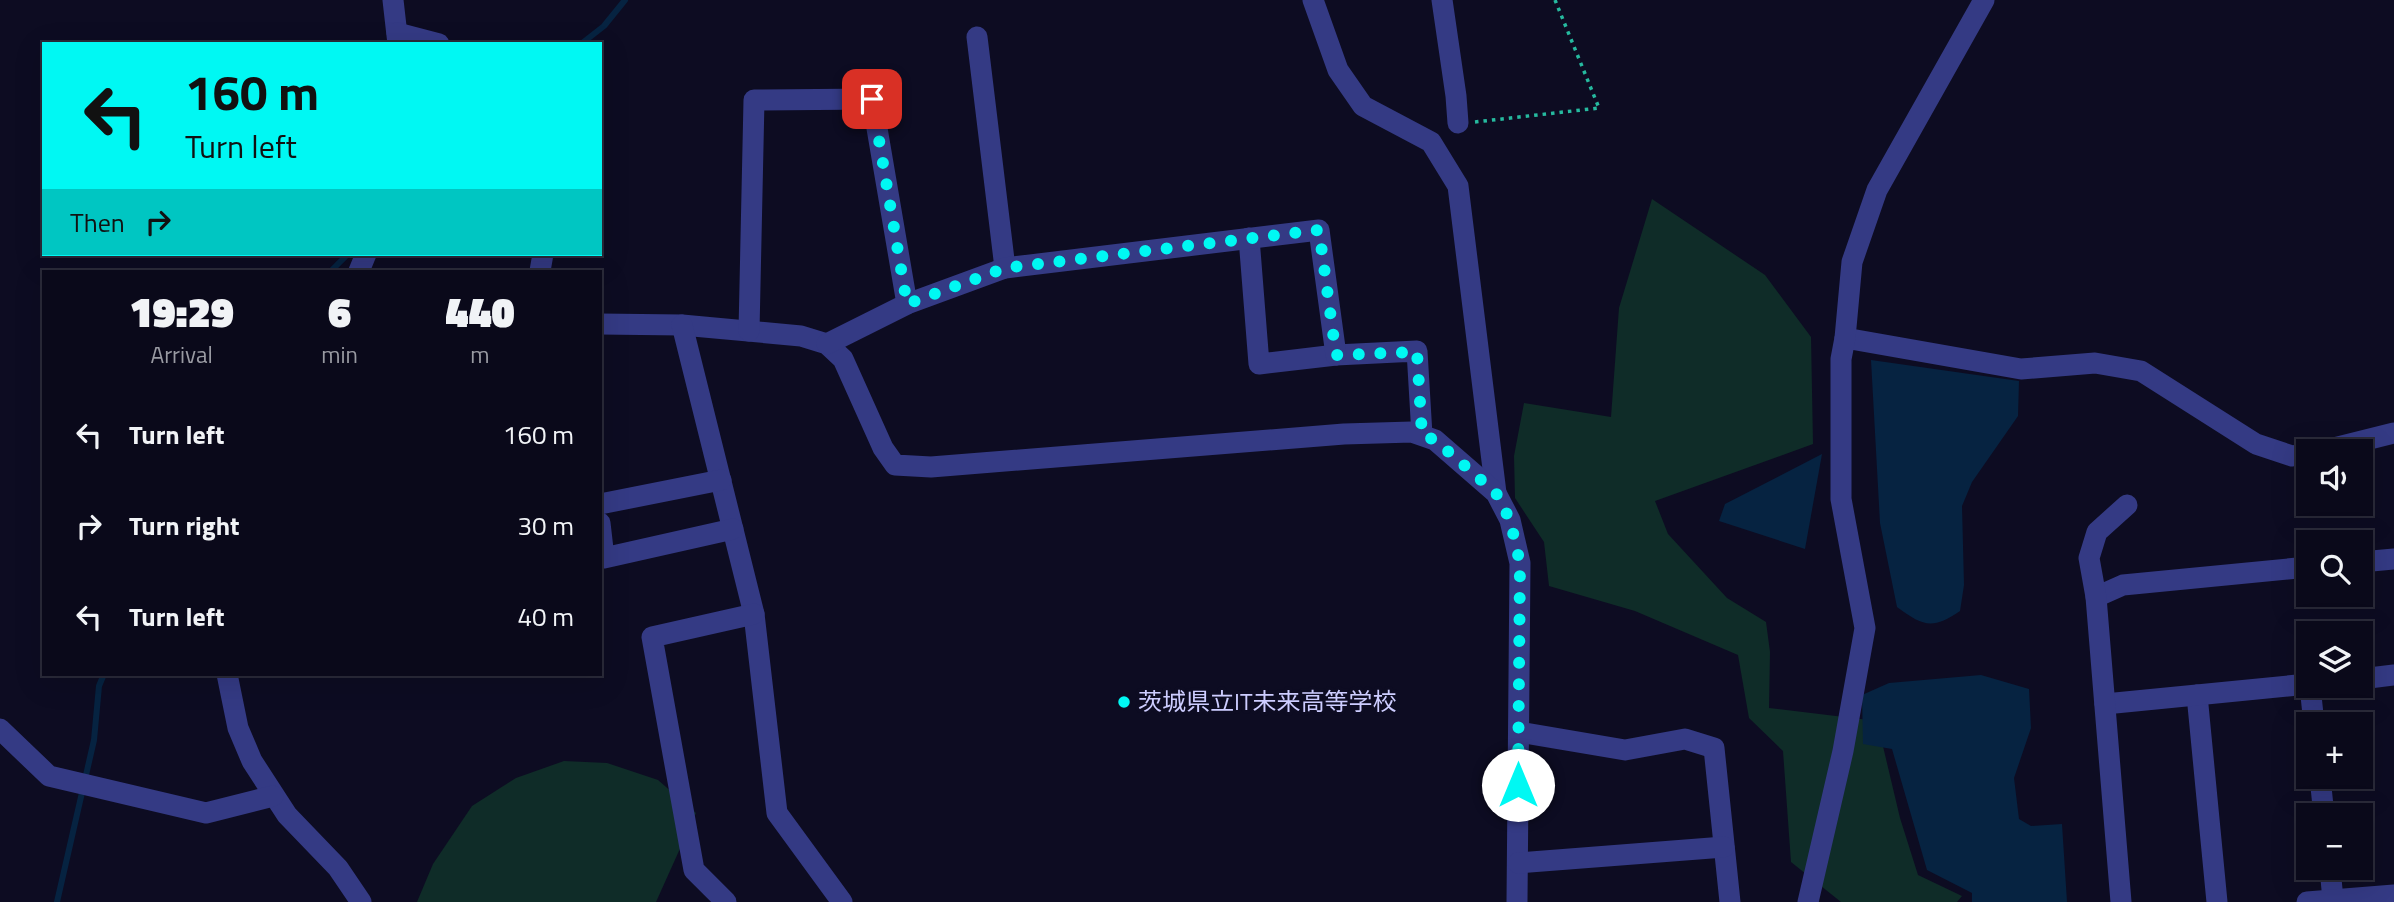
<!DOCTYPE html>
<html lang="en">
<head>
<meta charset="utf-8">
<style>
	body { margin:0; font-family:"Titillium Web","Noto Sans JP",sans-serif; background:#181727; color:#f1f3f6; height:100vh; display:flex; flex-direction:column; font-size:26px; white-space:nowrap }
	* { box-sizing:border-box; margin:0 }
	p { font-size:23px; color:#999aa2 }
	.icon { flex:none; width:38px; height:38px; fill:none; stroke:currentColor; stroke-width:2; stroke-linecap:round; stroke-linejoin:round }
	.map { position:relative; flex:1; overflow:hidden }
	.side { position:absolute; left:42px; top:270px; width:560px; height:406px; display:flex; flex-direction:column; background:#0a091a; border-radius:0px; box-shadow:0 7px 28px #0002,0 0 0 2px #2a2a39 }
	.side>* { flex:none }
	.top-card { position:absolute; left:42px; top:42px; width:560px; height:214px; border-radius:0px; box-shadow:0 7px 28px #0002,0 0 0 2px #2a2a39; background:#00f8f3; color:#111; overflow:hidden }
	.fabs { position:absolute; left:2296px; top:439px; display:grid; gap:14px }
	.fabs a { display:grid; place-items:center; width:77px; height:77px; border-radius:0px; background:#0a091a; box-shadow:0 7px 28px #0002,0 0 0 2px #2a2a39; font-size:35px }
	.pin { position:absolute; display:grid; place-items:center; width:60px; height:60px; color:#fff; margin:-30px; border-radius:14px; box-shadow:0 4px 10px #0006 }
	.me { position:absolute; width:77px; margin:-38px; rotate:0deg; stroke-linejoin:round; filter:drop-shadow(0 0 5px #0008) }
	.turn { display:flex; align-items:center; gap:24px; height:147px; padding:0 28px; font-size:32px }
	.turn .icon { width:91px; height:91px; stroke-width:2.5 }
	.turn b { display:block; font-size:49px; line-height:60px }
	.then { display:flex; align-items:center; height:66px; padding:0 28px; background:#0003; gap:14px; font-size:26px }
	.eta { display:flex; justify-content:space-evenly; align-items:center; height:119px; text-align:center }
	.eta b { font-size:42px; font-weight:800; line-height:49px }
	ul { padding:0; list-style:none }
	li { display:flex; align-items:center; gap:21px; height:91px; padding:0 28px }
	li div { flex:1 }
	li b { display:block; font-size:26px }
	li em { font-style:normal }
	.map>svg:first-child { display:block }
	.green { fill:#0f2c28 }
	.water { fill:#062341 }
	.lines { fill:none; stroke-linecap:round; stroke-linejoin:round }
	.stream { stroke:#062341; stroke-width:6 }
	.path { stroke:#26ba9f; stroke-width:3.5; stroke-dasharray:3.5 5; stroke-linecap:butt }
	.minor { stroke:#343a84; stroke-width:21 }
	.route { stroke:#00f8f3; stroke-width:12; stroke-dasharray:0 21.6 }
	.poi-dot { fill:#00f8f3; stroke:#0d0c22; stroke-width:2.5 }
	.labels { text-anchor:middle; stroke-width:7; stroke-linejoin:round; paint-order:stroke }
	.poi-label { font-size:24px; fill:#cdcdff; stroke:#0d0c22; text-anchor:start }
</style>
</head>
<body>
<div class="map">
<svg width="2394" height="902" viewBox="0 0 2394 902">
	<rect width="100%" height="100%" fill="#0d0c22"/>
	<g class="green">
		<path d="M 1652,199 L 1765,275 L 1811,337 L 1813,444 L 1655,501 L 1668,534 L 1727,598 L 1766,622 L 1770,652 L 1769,708 L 1877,721 L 1900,818 L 1918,875 L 1962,896 L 1957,902 L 1841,902 L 1791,862 L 1783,751 L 1749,718 L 1738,655 L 1635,611 L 1549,586 L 1544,542 L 1515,498 L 1514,456 L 1524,403 L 1611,417 L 1619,308 Z"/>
		<path d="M 564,761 L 607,763 L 658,780 L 696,813 L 656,902 L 417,902 L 433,864 L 472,806 L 516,778 Z"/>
	</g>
	<g class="water">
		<path d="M 1871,360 L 2019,381 L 2018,416 L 1972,482 L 1962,506 L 1964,585 L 1960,611 C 1932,630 1923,626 1897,607 L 1880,523 Z"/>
		<path d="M 1822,454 L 1805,549 L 1719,521 L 1725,504 Z"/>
		<path d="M 1981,675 L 2029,689 L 2031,728 L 2014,778 L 2019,819 L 2031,826 L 2062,824 L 2067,902 L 1972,902 L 1972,893 L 1927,870 L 1892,749 L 1863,744 L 1862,695 L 1889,683 Z"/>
	</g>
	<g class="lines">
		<g class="stream">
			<path d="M 581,44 L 604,26 L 625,0"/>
			<path d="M 331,271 L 348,254"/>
			<path d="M 57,902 L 94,740 L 99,686 L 104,674"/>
		</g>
		<path class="path" d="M 1475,122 L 1599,108 L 1555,0"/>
		<g class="minor">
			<path d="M 393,0 L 398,44"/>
			<path d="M 1313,0 L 1338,70 L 1363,106 L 1431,142 L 1458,186 L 1496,493"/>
			<path d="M 1442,0 L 1456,96 L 1458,123"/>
			<path d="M 397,33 L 439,44"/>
			<path d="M 977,37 L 1005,268"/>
			<path d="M 1249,238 L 1259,364 L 1336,355 L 1417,351 L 1422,435"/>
			<path d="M 359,271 L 366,254"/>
			<path d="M 540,271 L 543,254"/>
			<path d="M 600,324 L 682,325 L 801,336 L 827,344 L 843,359 L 883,448 L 895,465 L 931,467 L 1344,434 L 1412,432 L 1435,440 L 1496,493 L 1510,520 L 1520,563 L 1517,902"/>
			<path d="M 682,325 L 754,614 L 777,813 L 842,902"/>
			<path d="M 749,331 L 754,100 L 872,99 L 907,304"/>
			<path d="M 1845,338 L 2021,369 L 2095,363 L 2141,371 L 2256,444 L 2292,456 L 2308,453"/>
			<path d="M 827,344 L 907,304 L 1005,268 L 1319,230 L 1336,355"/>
			<path d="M 2318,452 L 2394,433"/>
			<path d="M 600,504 L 721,480"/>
			<path d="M 600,523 L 604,558 L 733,529"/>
			<path d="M 2361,562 L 2394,559"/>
			<path d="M 2096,597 L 2123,585 L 2308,567"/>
			<path d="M 227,674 L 238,728 L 252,761 L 287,815 L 338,868 L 361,902"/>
			<path d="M 2361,679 L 2394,675"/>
			<path d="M 2310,686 L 2314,724"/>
			<path d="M 2197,695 L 2217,902"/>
			<path d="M 2105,704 L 2308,684"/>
			<path d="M 0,729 L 49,776 L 206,813 L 273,796"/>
			<path d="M 1519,732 L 1625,750 L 1685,739 L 1714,748 L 1730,902"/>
			<path d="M 2320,777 L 2324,816"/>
			<path d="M 1518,863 L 1724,847"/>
			<path d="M 2330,868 L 2333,900"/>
			<path d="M 726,902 L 694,870 L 652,637 L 754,614"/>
			<path d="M 1808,902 L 1843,751 L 1865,628 L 1841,499 L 1841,359 L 1845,338 L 1852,262 L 1877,190 L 1984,0"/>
			<path d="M 2121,902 L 2096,597 L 2089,558 L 2097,532 L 2127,505"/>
			<path d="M 2307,902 L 2394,895"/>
		</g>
	</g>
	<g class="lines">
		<path class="route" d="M 872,99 L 907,304 L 1005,268 L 1319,230 L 1336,355 L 1417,352 L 1422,435 L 1435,440 L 1496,493 L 1510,520 L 1520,563 L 1518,785"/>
	</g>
	<circle class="poi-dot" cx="1124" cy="702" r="7"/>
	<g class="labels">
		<g class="poi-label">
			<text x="1138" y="710">茨城県立IT未来高等学校</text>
		</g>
	</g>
</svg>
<div class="fabs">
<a><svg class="icon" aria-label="sound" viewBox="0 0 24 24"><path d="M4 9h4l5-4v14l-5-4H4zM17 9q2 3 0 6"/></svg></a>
<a><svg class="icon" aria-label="search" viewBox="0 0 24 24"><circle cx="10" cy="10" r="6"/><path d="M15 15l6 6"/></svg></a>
<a><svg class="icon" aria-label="layers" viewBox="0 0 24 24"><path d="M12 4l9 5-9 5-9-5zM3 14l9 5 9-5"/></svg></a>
<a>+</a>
<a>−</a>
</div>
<div class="pin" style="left:872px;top:99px;background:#d93025"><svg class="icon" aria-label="arrive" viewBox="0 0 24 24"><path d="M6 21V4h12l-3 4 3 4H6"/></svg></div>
<svg class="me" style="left:1518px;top:785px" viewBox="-20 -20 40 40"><circle r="19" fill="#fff"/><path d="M0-13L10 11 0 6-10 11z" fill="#00f8f3"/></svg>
<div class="top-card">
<div class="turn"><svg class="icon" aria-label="left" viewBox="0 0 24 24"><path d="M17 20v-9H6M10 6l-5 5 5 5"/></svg><div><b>160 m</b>Turn left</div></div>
<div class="then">Then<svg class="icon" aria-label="right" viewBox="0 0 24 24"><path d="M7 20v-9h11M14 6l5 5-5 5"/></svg></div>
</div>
<section class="side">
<div class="eta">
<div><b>19:29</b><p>Arrival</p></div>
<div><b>6</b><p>min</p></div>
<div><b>440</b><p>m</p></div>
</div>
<ul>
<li><svg class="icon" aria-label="left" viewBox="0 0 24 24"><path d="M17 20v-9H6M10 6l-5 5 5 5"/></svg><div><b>Turn left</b></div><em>160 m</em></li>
<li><svg class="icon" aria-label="right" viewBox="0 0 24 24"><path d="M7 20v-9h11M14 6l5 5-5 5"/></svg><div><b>Turn right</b></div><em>30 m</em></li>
<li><svg class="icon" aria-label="left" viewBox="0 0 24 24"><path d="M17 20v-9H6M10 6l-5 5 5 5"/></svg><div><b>Turn left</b></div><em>40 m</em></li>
</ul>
</section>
</div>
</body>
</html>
